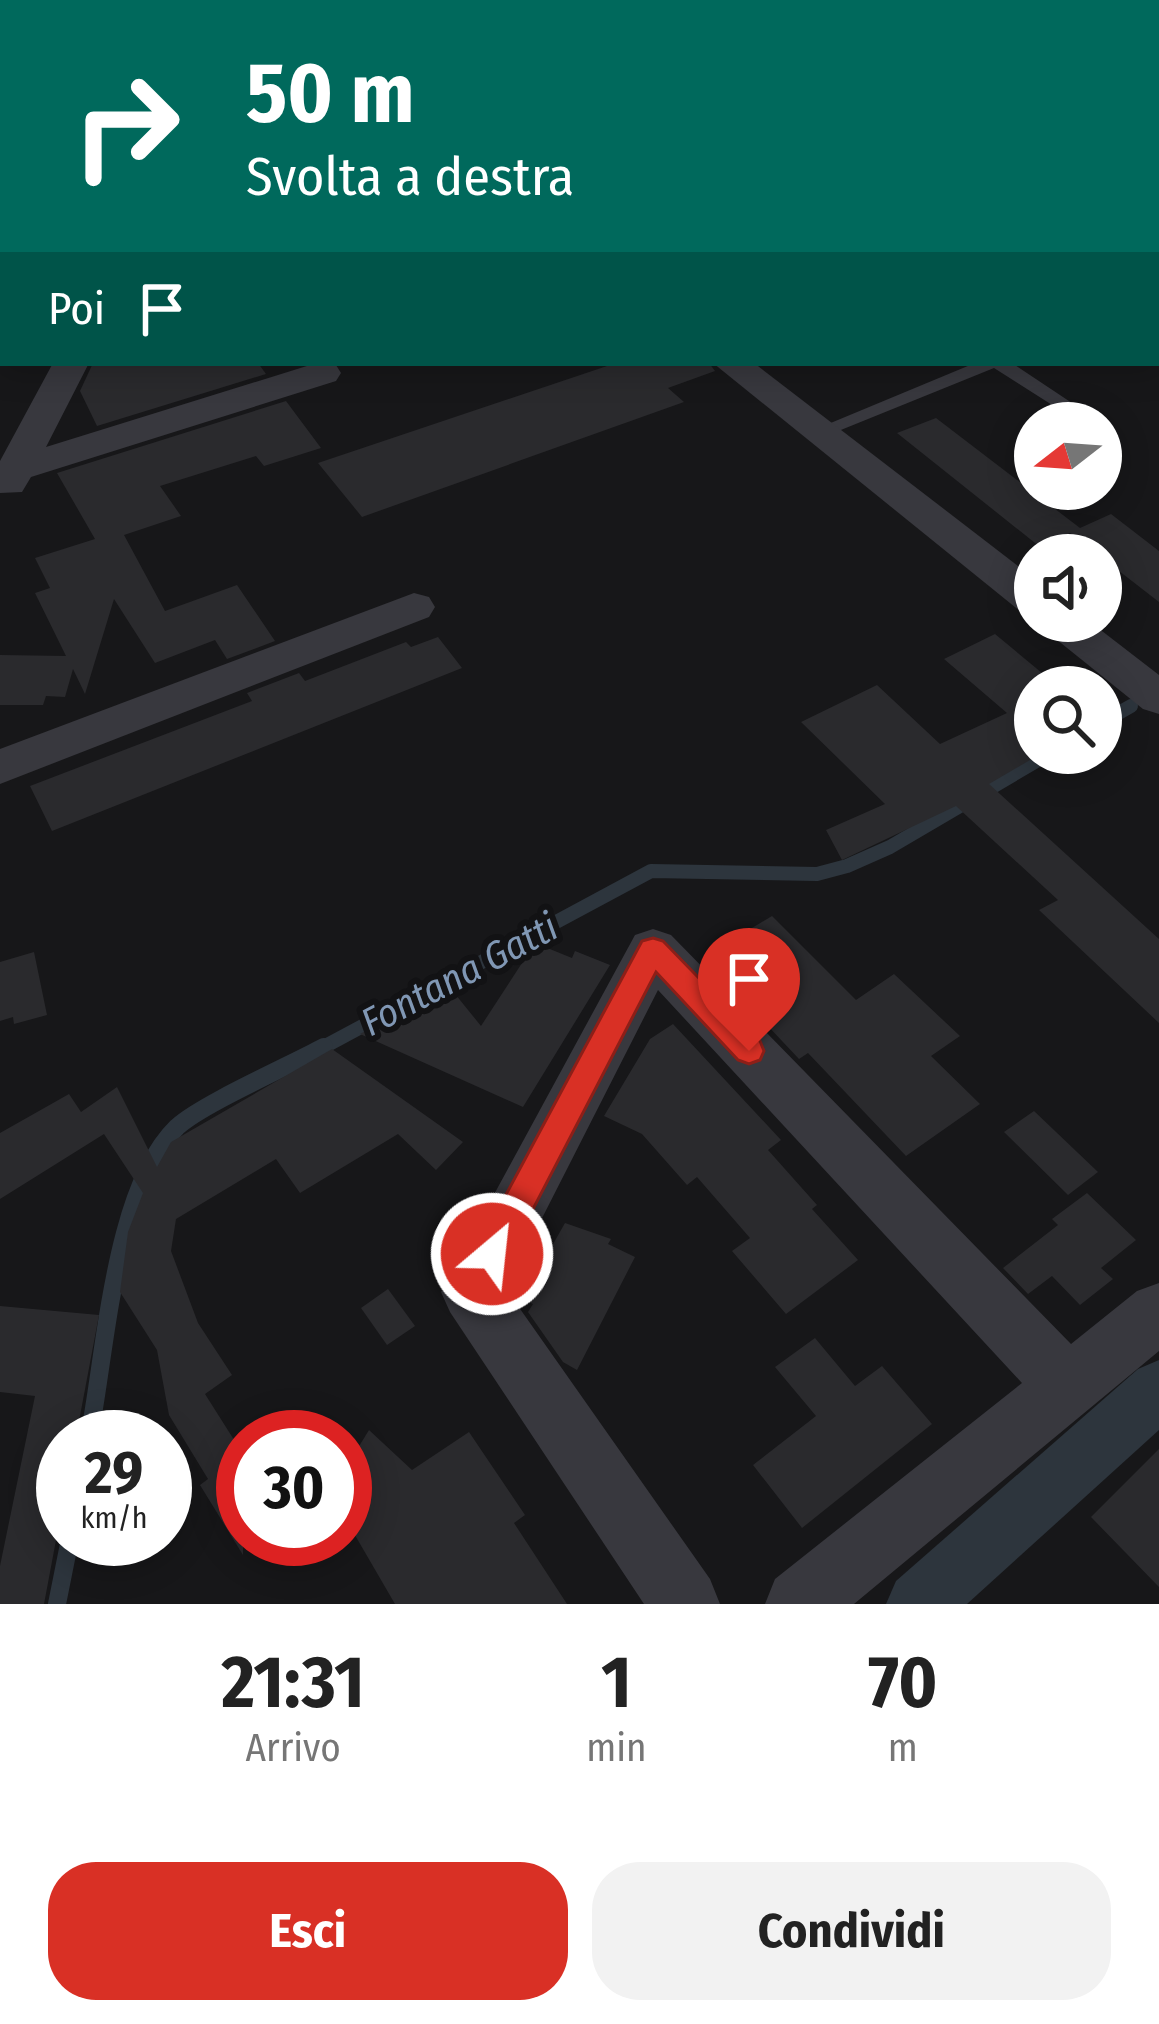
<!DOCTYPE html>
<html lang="it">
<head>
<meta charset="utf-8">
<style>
	body { margin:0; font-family:"Fira Sans Condensed",sans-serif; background:#f2f2f2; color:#222; height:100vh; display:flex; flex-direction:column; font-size:45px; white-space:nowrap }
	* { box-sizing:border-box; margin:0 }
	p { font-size:39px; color:#767676 }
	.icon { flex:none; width:66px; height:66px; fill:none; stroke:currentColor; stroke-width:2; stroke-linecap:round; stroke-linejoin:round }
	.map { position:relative; height:1604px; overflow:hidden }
	.details { display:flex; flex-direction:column; background:#fff; flex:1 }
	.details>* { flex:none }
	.hud { position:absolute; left:0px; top:0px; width:1161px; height:366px; box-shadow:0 6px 30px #0003; background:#00695c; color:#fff; overflow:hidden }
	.needle { width:78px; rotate:253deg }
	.fabs { position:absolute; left:1014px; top:402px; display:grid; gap:24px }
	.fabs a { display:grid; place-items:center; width:108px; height:108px; border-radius:50%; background:#fff; box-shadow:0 6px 30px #0003; font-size:60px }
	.speed { position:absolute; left:36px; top:1410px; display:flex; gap:24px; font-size:60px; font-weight:700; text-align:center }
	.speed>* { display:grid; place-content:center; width:156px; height:156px; border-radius:50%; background:#fff; box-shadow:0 6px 30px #0003; line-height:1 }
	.speed small { font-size:30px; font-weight:400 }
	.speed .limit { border:18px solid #d22; background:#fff; color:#111 }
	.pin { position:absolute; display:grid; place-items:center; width:102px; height:102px; color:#fff; margin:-123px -51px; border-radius:50% 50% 50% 0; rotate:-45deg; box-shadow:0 0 12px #0007 }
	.pin .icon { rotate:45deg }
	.me { position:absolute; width:132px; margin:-66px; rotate:28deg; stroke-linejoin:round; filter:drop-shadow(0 0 9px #0008) }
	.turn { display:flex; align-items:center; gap:42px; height:252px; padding:0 48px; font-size:54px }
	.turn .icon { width:156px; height:156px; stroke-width:2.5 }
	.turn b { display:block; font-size:84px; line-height:102px }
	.then { display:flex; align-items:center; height:114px; padding:0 48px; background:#0003; gap:24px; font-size:45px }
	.eta { display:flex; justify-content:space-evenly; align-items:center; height:204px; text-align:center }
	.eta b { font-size:72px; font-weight:700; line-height:84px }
	.action { display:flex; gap:24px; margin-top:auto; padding:24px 48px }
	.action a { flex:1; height:138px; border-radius:48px; background:#d93025; color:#fff; font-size:48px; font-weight:700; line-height:138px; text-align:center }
	.action a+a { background:#f2f2f2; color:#222 }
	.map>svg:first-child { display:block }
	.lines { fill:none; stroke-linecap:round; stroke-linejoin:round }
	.stream-far1 { stroke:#2d353d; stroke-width:14 }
	.stream { stroke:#2d353d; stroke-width:18 }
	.canal { fill:#2d353d; fill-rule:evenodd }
	.building { fill:#2a2a2d }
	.service { fill:#38383e; fill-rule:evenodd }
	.minor { fill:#38383e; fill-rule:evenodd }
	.route { fill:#d93025; stroke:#8d1f18; stroke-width:3 }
	.labels { text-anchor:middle; stroke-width:12; stroke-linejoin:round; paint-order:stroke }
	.water-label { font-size:39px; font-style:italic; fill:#8097b4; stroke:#121214 }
</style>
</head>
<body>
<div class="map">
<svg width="1159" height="1604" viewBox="0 0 1159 1604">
	<rect width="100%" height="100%" fill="#171719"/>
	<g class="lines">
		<g class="stream-far1">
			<path d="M 1101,723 L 1131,706"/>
			<path d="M 318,1050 L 651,871 L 817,874 L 847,866 L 890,847 L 1050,753"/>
		</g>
		<g class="stream">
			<path d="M 89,1437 C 106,1352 114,1188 177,1127 C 202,1104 289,1066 324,1047"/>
			<path d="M 57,1604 L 70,1539"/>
		</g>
		<path class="canal" d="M 1159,1360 L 1159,1430 L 967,1604 L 886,1604 L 896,1581 L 1138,1369 Z"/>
	</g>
	<g class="building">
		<path d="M 93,363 L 258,363 L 266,374 L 97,426 L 80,391 Z"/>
		<path d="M 627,363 L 709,363 L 715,371 L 668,388 L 684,402 L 362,517 L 318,463 L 613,364 Z"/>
		<path d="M 286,401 L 321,448 L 264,466 L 256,456 L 160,486 L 181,516 L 124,535 L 165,611 L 237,585 L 275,641 L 227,659 L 215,640 L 155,663 L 114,599 L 85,694 L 73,669 L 65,697 L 46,696 L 43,705 L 0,705 L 0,655 L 66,656 L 35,593 L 50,588 L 35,558 L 95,539 L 57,473 Z"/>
		<path d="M 936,418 L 1080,528 L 1111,514 L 1159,551 L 1159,602 L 1070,533 L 1040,547 L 897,433 Z"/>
		<path d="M 995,634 L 1059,687 L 1035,687 L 1035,753 L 1042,753 L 989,784 L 1159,939 L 1159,1023 L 1039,910 L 1058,900 L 956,806 L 842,860 L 826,830 L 885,804 L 801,722 L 877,685 L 940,744 L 1007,713 L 944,659 Z"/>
		<path d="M 438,637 L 462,668 L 52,831 L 30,786 L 252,701 L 247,693 L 299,673 L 305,681 L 406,642 L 411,647 Z"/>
		<path d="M 772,916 L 856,1000 L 894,974 L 960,1036 L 931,1056 L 980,1104 L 906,1156 L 808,1053 L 799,1059 L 750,1007 L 764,998 L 732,965 L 737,961 L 722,946 Z"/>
		<path d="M 535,943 L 572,958 L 575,951 L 610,965 L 523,1107 L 360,1034 L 447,984 L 481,1026 Z"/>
		<path d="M 34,952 L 47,1015 L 14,1024 L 13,1017 L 0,1021 L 0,962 Z"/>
		<path d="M 673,1024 L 781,1140 L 768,1150 L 817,1205 L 812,1209 L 858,1260 L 786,1314 L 732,1251 L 750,1238 L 697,1177 L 687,1185 L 642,1134 L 604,1116 L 650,1039 Z"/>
		<path d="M 332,1049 L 463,1142 L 436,1170 L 398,1134 L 300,1193 L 276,1159 L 176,1219 L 171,1251 L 198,1323 L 232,1375 L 205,1394 L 243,1454 L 243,1555 L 200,1485 L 208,1479 L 169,1415 L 157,1350 L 120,1292 L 128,1232 L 143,1193 L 104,1134 L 0,1199 L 0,1133 L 69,1094 L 81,1112 L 117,1087 L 157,1167 L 171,1142 Z"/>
		<path d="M 1034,1111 L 1098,1172 L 1068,1195 L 1004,1132 Z"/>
		<path d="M 1087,1193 L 1136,1240 L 1101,1268 L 1113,1279 L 1080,1305 L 1052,1276 L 1028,1294 L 1003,1268 L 1058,1225 L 1052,1219 Z"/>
		<path d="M 565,1223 L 611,1239 L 608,1244 L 635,1257 L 577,1370 L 563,1362 L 528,1312 L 533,1304 L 522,1299 Z"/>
		<path d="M 388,1289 L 415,1326 L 387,1345 L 361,1308 Z"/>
		<path d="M 0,1306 L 99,1315 L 76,1437 L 63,1437 L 63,1503 L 44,1604 L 0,1604 L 0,1566 L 35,1396 L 0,1392 Z"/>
		<path d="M 815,1338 L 855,1386 L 882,1366 L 932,1424 L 802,1528 L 753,1465 L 816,1416 L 775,1367 Z"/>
		<path d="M 369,1430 L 412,1470 L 469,1432 L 525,1515 L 514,1523 L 567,1604 L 395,1604 L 345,1518 L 345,1469 Z"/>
		<path d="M 1159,1449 L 1159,1587 L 1091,1517 Z"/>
	</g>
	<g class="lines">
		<g class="service">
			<path d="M 1159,3 L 1159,12 L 1158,12 L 1158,3 Z"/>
			<path d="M 975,363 L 1012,363 L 1087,413 L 1085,417 L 1071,417 L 994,368 L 826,436 L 819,438 L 809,432 Z"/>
		</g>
		<g class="minor">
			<rect x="243" y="0" width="26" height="3"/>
			<path d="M 541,0 L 567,0 L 568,2 L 539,3 Z"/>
			<path d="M 1013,0 L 1048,0 L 1050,3 L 1015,3 Z"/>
			<rect x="1158" y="29" width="1" height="17"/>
			<rect x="0" y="49" width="3" height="16"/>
			<rect x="0" y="322" width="3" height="22"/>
			<path d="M 53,363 L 89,363 L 46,447 L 310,365 L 336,365 L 341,373 L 336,381 L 31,477 L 22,492 L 0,493 L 0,461 Z"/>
			<path d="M 713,363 L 754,363 L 1035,579 L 1035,615 L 1020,611 Z"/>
			<path d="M 414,593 L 429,597 L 435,607 L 429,617 L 0,784 L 0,749 Z"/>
			<path d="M 1039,621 L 1089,621 L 1159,675 L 1159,714 L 1143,709 L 1046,631 Z"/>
			<path d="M 653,929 L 671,935 L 1071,1344 L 1137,1291 L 1159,1283 L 1159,1351 L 854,1604 L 765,1604 L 775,1579 L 1022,1383 L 658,990 L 506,1289 L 710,1579 L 720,1604 L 644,1604 L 450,1312 L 441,1292 L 635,935 Z"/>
		</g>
	</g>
	<path class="route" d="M 653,938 L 663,941 L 760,1041 L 764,1051 L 760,1060 L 749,1064 L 738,1060 L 656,972 L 504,1265 L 492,1270 L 480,1265 L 475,1254 L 480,1243 L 642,941 Z"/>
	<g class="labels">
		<g class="water-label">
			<text transform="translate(459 974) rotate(-28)" y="14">Fontana Gatti</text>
		</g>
	</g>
</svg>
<div class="fabs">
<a><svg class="needle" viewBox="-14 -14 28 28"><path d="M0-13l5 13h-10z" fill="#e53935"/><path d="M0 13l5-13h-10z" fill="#767676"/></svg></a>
<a><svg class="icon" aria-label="sound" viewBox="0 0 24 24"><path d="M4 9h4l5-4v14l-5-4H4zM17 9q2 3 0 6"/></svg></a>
<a><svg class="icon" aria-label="search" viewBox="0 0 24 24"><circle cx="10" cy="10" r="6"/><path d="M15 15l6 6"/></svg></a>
</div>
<div class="speed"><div>29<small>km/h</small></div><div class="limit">30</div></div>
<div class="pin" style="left:749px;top:1051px;background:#d93025"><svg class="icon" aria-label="arrive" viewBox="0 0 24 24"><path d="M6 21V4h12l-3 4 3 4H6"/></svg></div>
<svg class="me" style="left:492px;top:1254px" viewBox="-20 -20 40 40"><circle r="17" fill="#d93025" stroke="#fff" stroke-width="3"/><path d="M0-11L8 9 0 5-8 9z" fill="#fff"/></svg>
<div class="hud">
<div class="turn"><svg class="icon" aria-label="right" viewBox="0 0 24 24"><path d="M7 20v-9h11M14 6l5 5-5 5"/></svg><div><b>50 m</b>Svolta a destra</div></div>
<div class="then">Poi<svg class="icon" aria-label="arrive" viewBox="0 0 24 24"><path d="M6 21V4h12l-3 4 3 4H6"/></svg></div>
</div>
</div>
<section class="details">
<div class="eta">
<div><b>21:31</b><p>Arrivo</p></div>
<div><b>1</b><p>min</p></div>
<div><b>70</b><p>m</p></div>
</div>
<div class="action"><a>Esci</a><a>Condividi</a></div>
</section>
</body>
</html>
